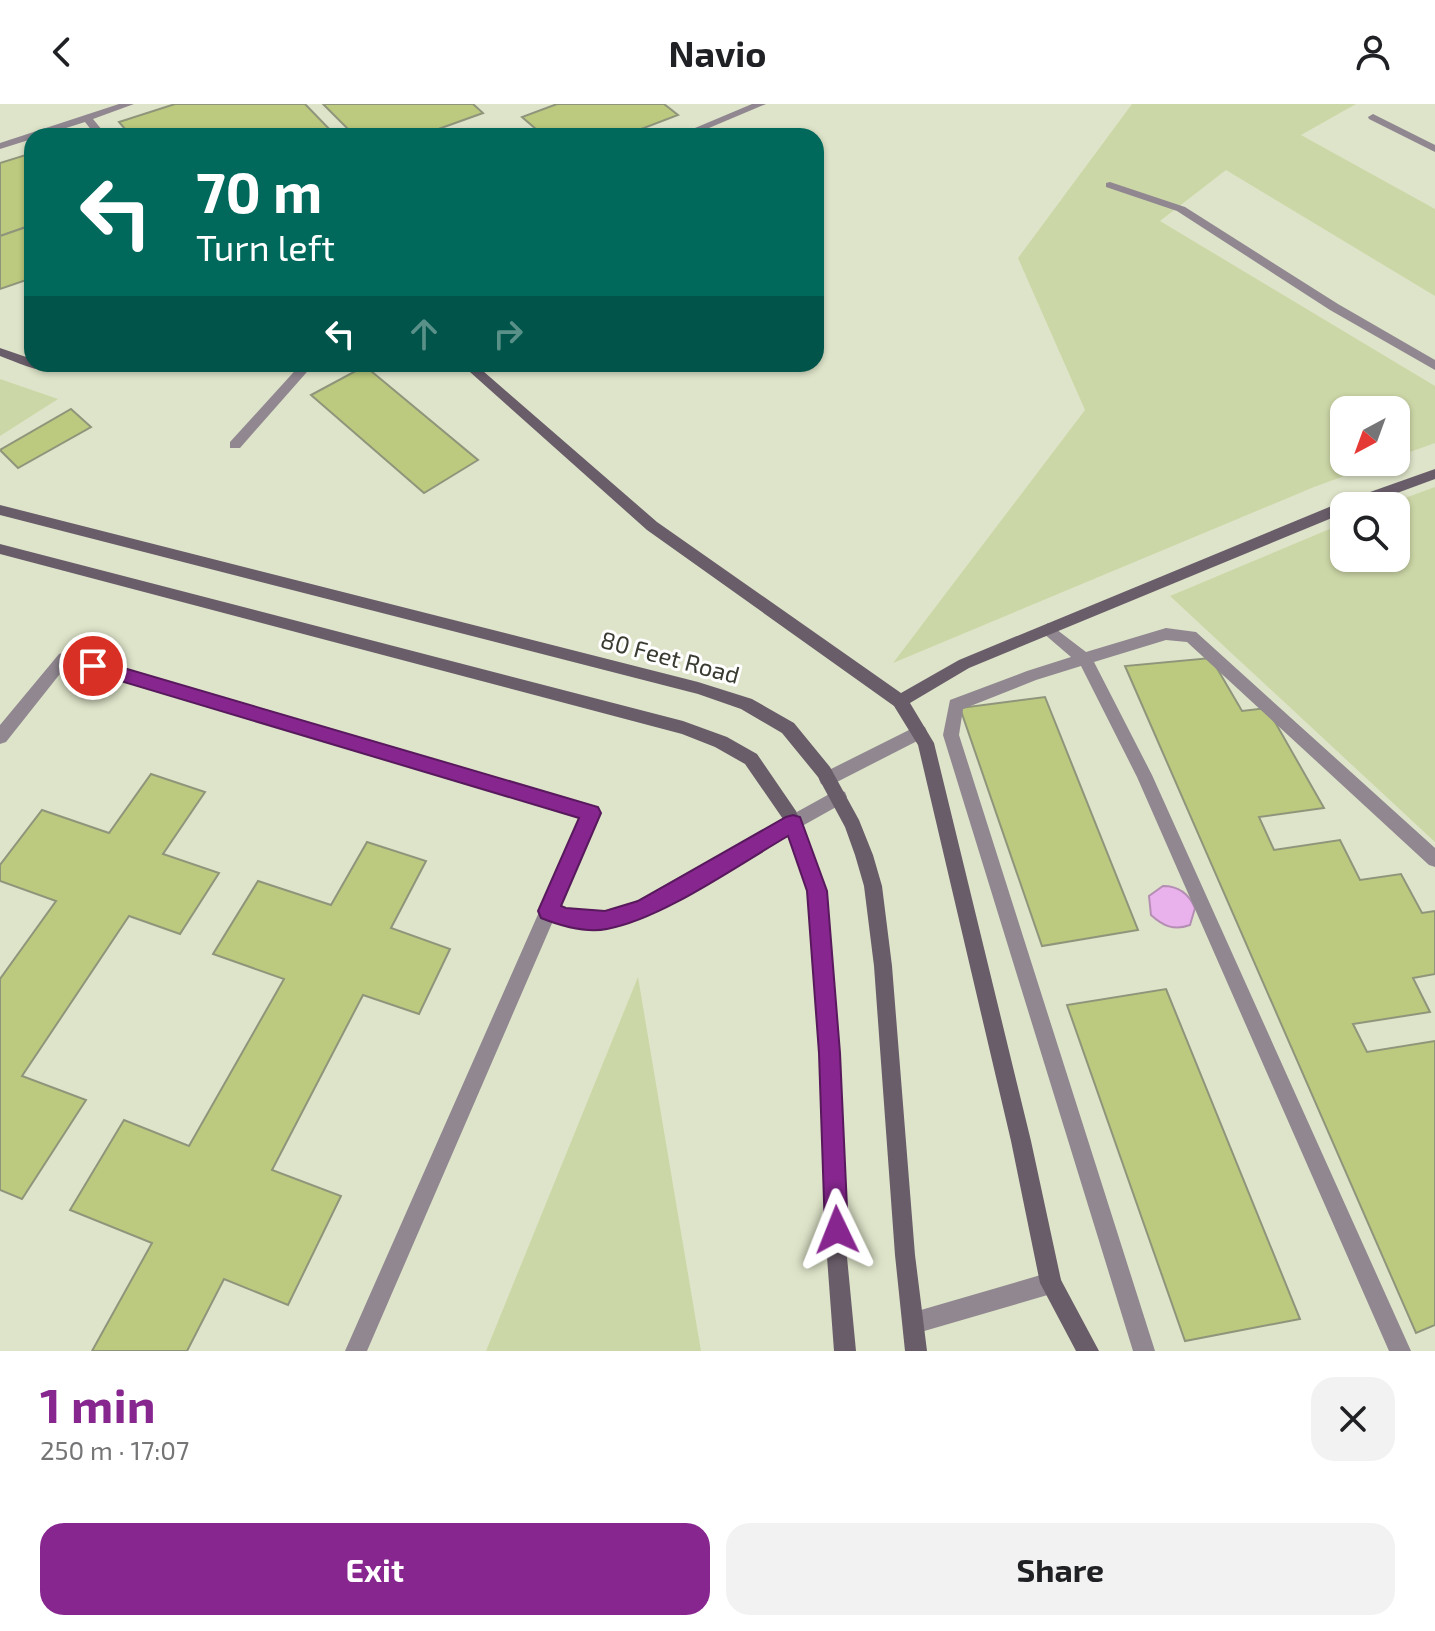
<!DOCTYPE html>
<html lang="en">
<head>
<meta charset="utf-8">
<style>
	body { margin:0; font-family:"Exo 2",sans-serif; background:#f2f2f2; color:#202124; height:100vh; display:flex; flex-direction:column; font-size:30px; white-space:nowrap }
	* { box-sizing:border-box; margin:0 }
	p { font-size:26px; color:#757577 }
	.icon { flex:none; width:44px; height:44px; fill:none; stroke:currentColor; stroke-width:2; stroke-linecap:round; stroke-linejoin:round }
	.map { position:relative; height:1247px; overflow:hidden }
	.side { display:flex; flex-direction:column; background:#fff; flex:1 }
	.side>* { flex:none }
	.top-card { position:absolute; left:24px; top:24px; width:800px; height:244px; border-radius:24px; box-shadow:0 2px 6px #0004; background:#00695c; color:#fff; overflow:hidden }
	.needle { width:52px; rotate:221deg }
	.buttons { position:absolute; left:1330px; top:292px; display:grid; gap:16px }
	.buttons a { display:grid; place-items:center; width:80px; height:80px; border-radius:16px; background:#fff; box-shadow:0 2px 6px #0004; font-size:40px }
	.pin { position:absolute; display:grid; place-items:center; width:68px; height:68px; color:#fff; margin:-34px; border:4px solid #fff; border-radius:50%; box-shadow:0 2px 8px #0007 }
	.me { position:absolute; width:88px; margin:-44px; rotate:358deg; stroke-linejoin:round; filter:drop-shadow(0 0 6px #0008) }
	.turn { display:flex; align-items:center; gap:28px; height:168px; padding:0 40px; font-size:36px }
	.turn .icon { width:104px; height:104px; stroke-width:2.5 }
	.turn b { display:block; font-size:56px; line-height:68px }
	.lanes { display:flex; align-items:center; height:76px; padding:0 40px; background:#0003; justify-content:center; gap:40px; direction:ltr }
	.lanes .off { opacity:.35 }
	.round { display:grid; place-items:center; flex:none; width:84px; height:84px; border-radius:24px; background:#f2f2f2 }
	.head { display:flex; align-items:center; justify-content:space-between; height:136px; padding:0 40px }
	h1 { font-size:48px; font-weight:700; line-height:60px; color:#87268f }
	.primary-button { display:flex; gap:16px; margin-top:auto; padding:16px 40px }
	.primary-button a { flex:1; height:92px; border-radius:24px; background:#87268f; color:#fff; font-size:32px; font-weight:700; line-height:92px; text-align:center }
	.primary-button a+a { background:#f2f2f2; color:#202124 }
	header { display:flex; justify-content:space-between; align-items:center; height:104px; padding:0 40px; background:#fff; font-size:36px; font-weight:700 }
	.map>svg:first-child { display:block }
	.green { fill:#ccd7a7 }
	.water { fill:#eab2ed; stroke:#b58eb4; stroke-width:2 }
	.building { fill:#bbca7e; stroke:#8f957b; stroke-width:2 }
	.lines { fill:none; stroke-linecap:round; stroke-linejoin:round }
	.lane { fill:#908790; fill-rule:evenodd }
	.street { fill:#908790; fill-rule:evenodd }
	.secondary { fill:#695d6a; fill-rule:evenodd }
	.route { fill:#87268f; stroke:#58195d; stroke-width:2 }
	.labels { text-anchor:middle; stroke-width:6; stroke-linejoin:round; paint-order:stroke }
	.street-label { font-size:24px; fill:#383b30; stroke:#fff }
</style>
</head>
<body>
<header><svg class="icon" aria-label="back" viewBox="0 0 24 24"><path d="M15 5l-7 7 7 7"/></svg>Navio<svg class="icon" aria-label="person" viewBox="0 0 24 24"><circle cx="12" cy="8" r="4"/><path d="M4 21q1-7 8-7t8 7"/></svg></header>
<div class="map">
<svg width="1435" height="1247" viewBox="0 0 1435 1247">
	<rect width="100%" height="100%" fill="#dee4c9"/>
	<g class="green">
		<path d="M 1132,0 L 1356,0 L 1301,31 L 1435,105 L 1435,192 L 1226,66 L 1160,117 L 1435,282 L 1435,339 L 1396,353 L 1396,306 L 1344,306 L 1344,358 L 1383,358 L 1314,383 L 893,559 L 1085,306 L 1018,154 Z"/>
		<path d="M 0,275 L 58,295 L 0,332 Z"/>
		<path d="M 1435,383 L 1435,738 L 1170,492 L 1344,419 L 1344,454 L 1396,454 L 1396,402 L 1383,402 Z"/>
		<path d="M 638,873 L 701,1247 L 486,1247 Z"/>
	</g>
	<path class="water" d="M 1163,782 C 1179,782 1189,790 1195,804 L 1190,821 C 1174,827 1163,822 1151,811 L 1149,792 Z"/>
	<g class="building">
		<path d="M 175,0 L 305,0 L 336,32 L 131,32 L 119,18 Z"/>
		<path d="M 323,0 L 473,0 L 483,9 L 419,32 L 355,32 Z"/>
		<path d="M 557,0 L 664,0 L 678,11 L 623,32 L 544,32 L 522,13 Z"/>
		<path d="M 32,49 L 32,121 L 0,132 L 0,59 Z"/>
		<path d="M 32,121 L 32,174 L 0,185 L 0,132 Z"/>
		<path d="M 365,262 L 478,356 L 424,389 L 311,291 Z"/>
		<path d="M 71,305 L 91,323 L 18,364 L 0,346 Z"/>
		<path d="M 1211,554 L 1242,607 L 1267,604 L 1324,704 L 1259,713 L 1274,746 L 1340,736 L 1360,776 L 1401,770 L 1422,809 L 1435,807 L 1435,870 L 1413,874 L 1430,908 L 1353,920 L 1367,948 L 1435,937 L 1435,1221 L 1416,1229 L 1125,562 Z"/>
		<path d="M 1045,593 L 1138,826 L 1042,842 L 960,604 Z"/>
		<path d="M 151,670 L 205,688 L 163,750 L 219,769 L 180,830 L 129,812 L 22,972 L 86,996 L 22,1095 L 0,1086 L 0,875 L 56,797 L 0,777 L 0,761 L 42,706 L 109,729 Z"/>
		<path d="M 367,738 L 426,757 L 391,824 L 450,845 L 419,910 L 363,891 L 272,1066 L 341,1092 L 288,1201 L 224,1175 L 187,1247 L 92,1247 L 152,1139 L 70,1106 L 124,1016 L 189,1042 L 284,875 L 213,850 L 258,777 L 331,801 Z"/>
		<path d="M 1166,885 L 1300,1215 L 1185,1237 L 1067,901 Z"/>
	</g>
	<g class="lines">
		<g class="lane">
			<path d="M 119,0 L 134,0 L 93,15 L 107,32 L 96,32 L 85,18 L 41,32 L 32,32 L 32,35 L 0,45 L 0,39 Z"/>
			<path d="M 752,0 L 766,0 L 690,32 L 676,32 Z"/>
			<path d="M 1373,10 L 1435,41 L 1435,48 L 1369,15 L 1368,13 Z"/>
			<path d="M 1110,78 L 1185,103 L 1338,200 L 1435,256 L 1435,266 L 1330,206 L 1177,107 L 1106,83 L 1106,79 Z"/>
			<path d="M 301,260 L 314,260 L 240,344 L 230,344 L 230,338 Z"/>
			<path d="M 1048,519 L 1086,548 L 1166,524 L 1196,528 L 1435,744 L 1435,763 L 1429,761 L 1187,538 L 1166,536 L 1094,558 L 1152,671 L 1411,1247 L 1389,1247 L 1137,673 L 1081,562 L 1036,576 L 963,605 L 959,631 L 1155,1247 L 1133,1247 L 943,631 L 950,596 L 1027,567 L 1071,553 L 1043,529 L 1040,525 Z"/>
		</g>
		<g class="street">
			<path d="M 64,548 L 597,704 L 599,709 L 559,802 L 585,809 L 623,804 L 833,688 L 839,686 L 845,688 L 847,693 L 845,698 L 631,818 L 585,825 L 553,817 L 367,1247 L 345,1247 L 581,713 L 67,561 L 6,638 L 0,640 L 0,621 L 59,550 Z"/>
			<path d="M 919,621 L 925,623 L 927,628 L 925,633 L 833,680 L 827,682 L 821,680 L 819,675 L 821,670 Z"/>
			<path d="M 1051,1168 L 1059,1171 L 1062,1179 L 1059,1187 L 1051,1190 L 914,1230 L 906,1227 L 903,1219 L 906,1211 L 914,1208 Z"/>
		</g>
		<g class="secondary">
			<path d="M 0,244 L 32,255 L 32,260 L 79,260 C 57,278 24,261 0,252 Z"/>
			<path d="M 461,260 L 475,260 L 657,418 L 901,589 L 959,556 L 1339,399 L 1435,365 L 1435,375 L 1362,402 L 1344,402 L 1344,409 L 969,564 L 910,599 L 934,639 L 1031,1037 L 1061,1176 L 1099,1247 L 1076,1247 L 1040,1179 L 1011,1037 L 918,641 L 894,602 L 647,426 Z"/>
			<path d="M 0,401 L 698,578 L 752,595 L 794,619 L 830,663 L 859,716 L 873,751 L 882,782 L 892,862 L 915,1151 L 927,1247 L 905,1247 L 895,1151 L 874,862 L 864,782 L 855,751 L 845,723 L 818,673 L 782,629 L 741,605 L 698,590 L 0,411 Z"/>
			<path d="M 0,440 L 683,617 L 727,633 L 757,650 L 796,707 L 826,787 L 840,949 L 847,1153 L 856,1247 L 834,1247 L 827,1153 L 820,949 L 808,787 L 783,715 L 745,660 L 715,643 L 682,630 L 0,450 Z"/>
		</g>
	</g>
	<path class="route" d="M 93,555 L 598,703 L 601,709 L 561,802 L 566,804 L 605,807 L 638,797 L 786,713 L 793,711 L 800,713 L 827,787 L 840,949 L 848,1126 L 845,1134 L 837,1138 L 828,1134 L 825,1126 L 819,949 L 807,787 L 788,732 C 738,761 662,815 607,825 C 586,829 561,822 541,814 L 538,807 L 579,714 L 87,567 L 84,562 Z"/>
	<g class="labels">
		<g class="street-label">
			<text transform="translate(670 554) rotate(15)" y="8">80 Feet Road</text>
		</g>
	</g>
</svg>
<div class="buttons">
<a><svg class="needle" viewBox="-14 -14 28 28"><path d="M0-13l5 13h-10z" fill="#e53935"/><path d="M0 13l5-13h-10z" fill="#757577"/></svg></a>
<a><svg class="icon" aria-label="search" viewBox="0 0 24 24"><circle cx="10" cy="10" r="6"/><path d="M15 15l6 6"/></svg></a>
</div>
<div class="pin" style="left:93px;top:562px;background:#d93025"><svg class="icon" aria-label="arrive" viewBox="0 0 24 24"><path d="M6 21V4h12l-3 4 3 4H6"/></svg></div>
<svg class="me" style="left:837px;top:1126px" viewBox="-20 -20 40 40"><path d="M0-17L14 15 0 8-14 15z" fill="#87268f" stroke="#fff" stroke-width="4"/></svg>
<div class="top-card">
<div class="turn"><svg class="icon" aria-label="left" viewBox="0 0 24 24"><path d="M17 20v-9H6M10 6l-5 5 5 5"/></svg><div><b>70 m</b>Turn left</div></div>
<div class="lanes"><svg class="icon" aria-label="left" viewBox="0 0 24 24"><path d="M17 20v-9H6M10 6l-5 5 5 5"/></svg><svg class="icon off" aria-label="ahead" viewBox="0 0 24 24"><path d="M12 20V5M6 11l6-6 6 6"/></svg><svg class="icon off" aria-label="right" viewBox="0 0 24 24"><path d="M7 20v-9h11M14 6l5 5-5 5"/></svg></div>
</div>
</div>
<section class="side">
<div class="head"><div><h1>1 min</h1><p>250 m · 17:07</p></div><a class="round"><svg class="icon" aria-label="close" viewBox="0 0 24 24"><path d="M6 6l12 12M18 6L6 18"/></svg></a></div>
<div class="primary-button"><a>Exit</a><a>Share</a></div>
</section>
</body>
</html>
